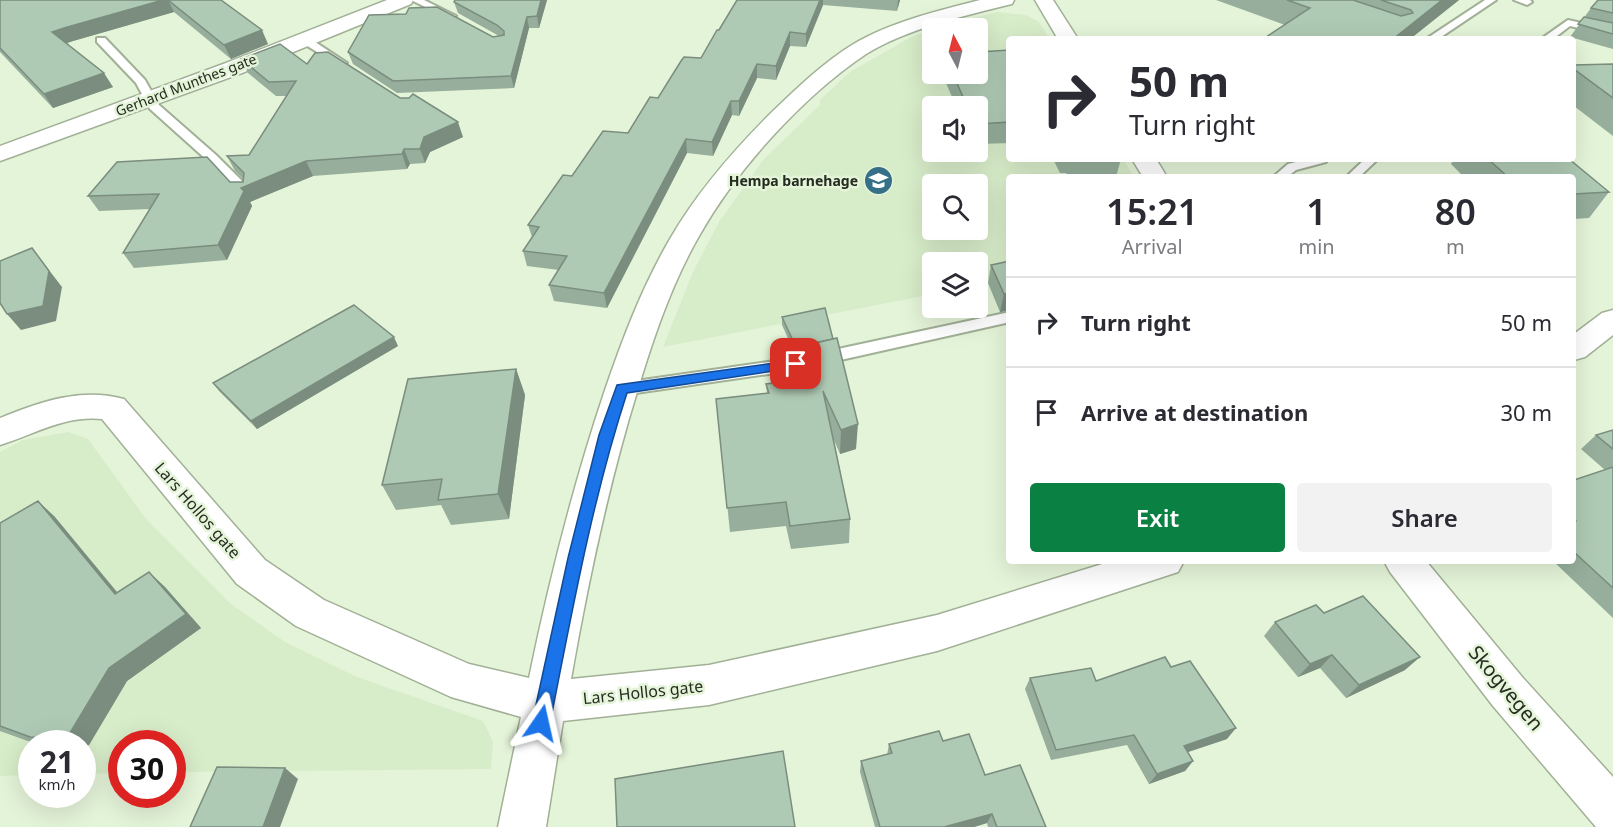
<!DOCTYPE html>
<html lang="en">
<head>
<meta charset="utf-8">
<style>
	body { margin:0; font-family:"Noto Sans",sans-serif; background:#f2f2f3; color:#2b2b33; height:100vh; display:flex; flex-direction:column; font-size:22px; white-space:nowrap }
	* { box-sizing:border-box; margin:0 }
	p { font-size:20px; color:#7c7c81 }
	.icon { flex:none; width:33px; height:33px; fill:none; stroke:currentColor; stroke-width:2; stroke-linecap:round; stroke-linejoin:round }
	.map { position:relative; flex:1; overflow:hidden }
	.drawer { position:absolute; left:1006px; top:174px; width:570px; height:390px; display:flex; flex-direction:column; background:#fff; border-radius:6px; box-shadow:0 6px 24px #0002 }
	.drawer>* { flex:none }
	.hud { position:absolute; left:1006px; top:36px; width:570px; height:126px; border-radius:6px; box-shadow:0 6px 24px #0002; background:#fff; color:#2b2b33; overflow:hidden }
	.needle { width:39px; rotate:353deg }
	.buttons { position:absolute; left:922px; top:18px; display:grid; gap:12px }
	.buttons a { display:grid; place-items:center; width:66px; height:66px; border-radius:6px; background:#fff; box-shadow:0 6px 24px #0002; font-size:30px }
	.speed { position:absolute; left:18px; top:730px; display:flex; gap:12px; font-size:30px; font-weight:700; text-align:center }
	.speed>* { display:grid; place-content:center; width:78px; height:78px; border-radius:50%; background:#fff; box-shadow:0 6px 24px #0002; line-height:1 }
	.speed small { font-size:15px; font-weight:400 }
	.speed .limit { border:9px solid #d22; background:#fff; color:#111 }
	.pin { position:absolute; display:grid; place-items:center; width:51px; height:51px; color:#fff; margin:-26px; border-radius:12px; box-shadow:0 3px 9px #0006 }
	.me { position:absolute; width:66px; margin:-33px; rotate:11deg; stroke-linejoin:round; filter:drop-shadow(0 0 4px #0008) }
	.turn { display:flex; align-items:center; gap:21px; height:126px; padding:0 24px; font-size:27px }
	.turn .icon { width:78px; height:78px; stroke-width:2.5 }
	.turn b { display:block; font-size:42px; line-height:51px }
	.eta { display:flex; justify-content:space-evenly; align-items:center; height:102px; text-align:center }
	.eta b { font-size:36px; font-weight:600; line-height:42px }
	.button { display:flex; gap:12px; margin-top:auto; padding:12px 24px }
	.button a { flex:1; height:69px; border-radius:6px; background:#0b8043; color:#fff; font-size:24px; font-weight:600; line-height:69px; text-align:center }
	.button a+a { background:#f2f2f3; color:#2b2b33 }
	ul { padding:0; list-style:none }
	li { display:flex; align-items:center; gap:18px; height:90px; padding:0 24px; border-top:2px solid #e1e1e2 }
	li div { flex:1 }
	li b { display:block; font-size:22px }
	li em { font-style:normal }
	.map>svg:first-child { display:block }
	.built { fill:#d7ecc9; fill-rule:evenodd }
	.lines { fill:none; stroke-linecap:round; stroke-linejoin:round }
	.service-casing { stroke:#a1b096; stroke-width:4 }
	.minor-casing { stroke:#a1b096; stroke-width:3 }
	.service { fill:#fff; fill-rule:evenodd }
	.minor { fill:#fff; fill-rule:evenodd }
	.wall { fill:#96ae9b }
	.shaded-wall { fill:#7a8d7e }
	.building { fill:#afcab4; stroke:#7a8d7e; stroke-width:1.5 }
	.route { fill:#1a73e8; stroke:#114b97; stroke-width:1.5 }
	.labels { text-anchor:middle; stroke-width:5; stroke-linejoin:round; paint-order:stroke }
	.far-street-label { font-size:14px; fill:#252b20; stroke:#e4f4d8 }
	.far-poi-label { font-size:14px; font-weight:bold; fill:#252b20; stroke:#e4f4d8; text-anchor:end }
	.street-label { font-size:16px; fill:#252b20; stroke:#e4f4d8 }
	.near-street-label { font-size:20px; fill:#252b20; stroke:#e4f4d8 }
</style>
</head>
<body>
<div class="map">
<svg width="1613" height="827" viewBox="0 0 1613 827">
	<rect width="100%" height="100%" fill="#e4f4d8"/>
	<g class="built">
		<path d="M 997,12 L 1026,15 L 1039,22 L 1050,39 L 1010,39 L 1010,159 L 1123,159 L 1134,177 L 1010,177 L 1009,278 L 978,285 L 978,262 L 933,262 L 933,294 L 663,347 L 693,272 L 719,222 L 764,159 L 820,105 L 820,100 L 850,72 L 911,37 L 933,29 L 933,74 L 978,74 L 978,28 L 934,28 ZM 933,106 L 978,106 L 978,152 L 933,152 ZM 933,184 L 978,184 L 978,230 L 933,230 Z"/>
		<path d="M 68,432 L 88,439 L 146,519 L 231,604 L 285,642 L 357,677 L 483,721 L 493,742 L 491,769 L 173,772 L 172,744 L 122,744 L 121,773 L 83,774 L 82,744 L 32,744 L 31,775 L 0,776 L 0,452 L 23,440 Z"/>
	</g>
	<g class="lines">
		<defs>
			<g id="service">
				<path d="M 411,0 L 424,0 L 456,16 L 448,18 Z"/>
				<path d="M 1485,0 L 1496,0 L 1438,39 L 1426,39 Z"/>
				<path d="M 1514,0 L 1530,0 L 1532,2 L 1527,5 Z"/>
				<path d="M 1568,20 L 1613,30 L 1613,36 L 1570,26 L 1553,39 L 1541,39 Z"/>
				<path d="M 97,38 L 105,38 L 145,80 L 159,105 L 216,155 L 250,189 L 251,192 L 250,195 L 240,195 L 208,161 L 150,109 L 136,83 L 97,42 Z"/>
				<path d="M 301,38 L 309,38 L 347,63 L 342,66 L 338,65 L 301,42 Z"/>
				<path d="M 1308,159 L 1328,159 L 1326,162 L 1296,170 L 1287,177 L 1273,177 L 1288,164 Z"/>
				<path d="M 1365,159 L 1378,159 L 1359,177 L 1346,177 Z"/>
				<path d="M 1010,312 L 1010,322 L 796,370 L 622,395 L 616,393 L 614,389 L 616,385 L 622,383 L 796,358 Z"/>
			</g>
			<g id="minor">
				<path d="M 387,0 L 413,0 L 411,4 L 242,73 L 0,161 L 0,146 L 226,63 Z"/>
				<path d="M 980,0 L 1014,0 L 1012,4 C 967,15 906,29 866,54 C 802,97 737,169 699,236 C 671,285 653,339 637,392 C 608,486 588,582 571,679 L 709,665 L 937,615 L 1112,561 L 1184,561 L 1178,572 L 937,651 L 709,705 L 563,721 L 546,827 L 498,827 L 521,717 L 451,697 L 296,626 L 237,584 L 102,419 C 65,415 35,434 0,445 L 0,418 C 39,402 81,387 124,399 L 265,560 L 324,600 L 469,664 L 529,678 C 549,581 573,486 604,393 C 622,340 642,287 670,239 C 697,192 734,150 772,112 C 797,88 823,63 852,45 C 888,23 940,10 980,0 Z"/>
				<path d="M 1035,0 L 1053,0 L 1078,39 L 1058,39 Z"/>
				<path d="M 1132,159 L 1156,159 L 1167,177 L 1143,177 Z"/>
				<path d="M 1613,310 L 1613,335 L 1585,357 L 1574,360 L 1574,334 L 1602,313 Z"/>
				<path d="M 1384,561 L 1426,561 L 1523,678 L 1613,777 L 1613,827 L 1596,827 L 1493,706 L 1390,572 Z"/>
			</g>
		</defs>
		<use href="#service" class="service-casing"/>
		<use href="#minor" class="minor-casing"/>
		<use href="#service" class="service"/>
		<use href="#minor" class="minor"/>
	</g>
	<g class="wall">
		<path d="M 0,0 L 221,0 L 268,44 L 231,59 L 174,12 L 73,41 L 67,43 L 113,87 L 53,108 L 0,52 Z"/>
		<path d="M 547,0 L 539,28 L 529,28 L 514,88 L 397,93 L 353,64 L 348,52 L 499,36 L 458,13 L 454,2 Z"/>
		<path d="M 737,0 L 900,0 L 897,11 L 823,5 L 806,47 L 790,46 L 776,80 L 757,78 L 739,116 L 732,115 L 713,156 L 687,153 L 607,308 L 554,301 L 549,285 L 559,270 L 527,266 L 523,251 L 532,237 L 528,225 L 572,176 L 628,133 L 658,98 L 701,58 Z"/>
		<path d="M 1216,0 L 1459,0 L 1410,39 L 1285,25 Z"/>
		<path d="M 1613,0 L 1613,49 L 1570,37 L 1591,8 Z"/>
		<path d="M 1010,50 L 1010,143 L 978,144 L 978,106 L 956,106 L 942,74 L 978,74 Z"/>
		<path d="M 241,59 L 307,64 L 400,98 L 463,137 L 430,152 L 425,163 L 410,164 L 407,169 L 313,176 L 250,202 L 252,206 L 227,260 L 134,268 L 123,253 L 150,209 L 99,211 L 88,196 L 230,182 L 243,182 L 243,179 L 235,171 L 227,156 L 249,155 L 287,96 L 276,96 L 248,73 Z"/>
		<path d="M 1613,64 L 1613,136 L 1574,106 L 1574,65 Z"/>
		<path d="M 1053,159 L 1121,159 L 1116,177 L 1068,177 L 1066,173 L 1060,173 Z"/>
		<path d="M 1454,159 L 1569,159 L 1609,192 L 1589,218 L 1574,219 L 1574,177 L 1464,177 L 1451,164 Z"/>
		<path d="M 1010,261 L 1010,334 L 1006,325 L 1009,310 L 1000,312 L 988,283 L 991,265 Z"/>
		<path d="M 825,308 L 856,449 L 840,454 L 834,440 L 850,519 L 849,543 L 791,549 L 786,526 L 730,532 L 716,399 L 767,394 L 766,384 L 807,380 L 803,371 L 803,354 L 796,356 L 782,325 L 782,317 Z"/>
		<path d="M 398,346 L 257,429 L 219,391 L 213,383 Z"/>
		<path d="M 516,369 L 525,395 L 509,519 L 451,525 L 441,505 L 396,510 L 382,485 Z"/>
		<path d="M 1613,430 L 1613,618 L 1553,561 L 1574,561 L 1574,480 L 1605,470 L 1581,449 L 1596,435 Z"/>
		<path d="M 54,516 L 117,592 L 164,586 L 201,628 L 127,681 L 89,745 L 82,747 L 82,744 L 36,744 L 0,731 L 0,523 Z"/>
		<path d="M 1324,613 L 1405,670 L 1346,698 L 1320,668 L 1298,677 L 1264,636 L 1275,622 Z"/>
		<path d="M 1171,667 L 1227,739 L 1188,752 L 1193,761 L 1185,771 L 1149,784 L 1127,745 L 1051,760 L 1025,689 L 1030,678 L 1096,681 Z"/>
		<path d="M 943,741 L 985,775 L 1046,827 L 988,827 L 987,823 L 974,827 L 875,827 L 860,772 L 861,761 L 887,755 L 889,744 Z"/>
	</g>
	<g class="shaded-wall">
		<path d="M 163,0 L 168,0 L 174,12 L 73,41 L 61,45 L 52,32 L 64,28 Z"/>
		<path d="M 541,0 L 547,0 L 539,28 L 537,16 Z"/>
		<path d="M 820,0 L 823,0 L 823,5 L 806,47 L 806,34 Z"/>
		<path d="M 898,0 L 900,0 L 897,11 Z"/>
		<path d="M 1442,0 L 1459,0 L 1410,39 L 1393,39 Z"/>
		<path d="M 527,17 L 529,28 L 514,88 L 511,76 Z"/>
		<path d="M 262,30 L 268,44 L 231,59 L 224,45 Z"/>
		<path d="M 790,32 L 790,46 L 776,80 L 776,66 Z"/>
		<path d="M 757,64 L 757,78 L 739,116 L 739,101 Z"/>
		<path d="M 104,73 L 113,87 L 53,108 L 44,94 Z"/>
		<path d="M 731,101 L 732,115 L 713,156 L 712,142 Z"/>
		<path d="M 458,122 L 463,137 L 430,152 L 425,163 L 420,149 L 424,137 Z"/>
		<path d="M 686,139 L 687,153 L 607,308 L 604,293 Z"/>
		<path d="M 404,149 L 410,164 L 407,169 L 402,154 Z"/>
		<path d="M 306,161 L 313,176 L 250,202 L 252,206 L 227,260 L 218,245 L 241,188 Z"/>
		<path d="M 32,248 L 62,287 L 56,321 L 21,330 L 7,314 Z"/>
		<path d="M 1010,293 L 1010,310 L 1000,312 L 1004,294 Z"/>
		<path d="M 394,337 L 398,346 L 257,429 L 251,421 Z"/>
		<path d="M 803,346 L 803,354 L 796,356 L 796,347 Z"/>
		<path d="M 516,369 L 525,395 L 509,519 L 498,494 Z"/>
		<path d="M 858,424 L 856,449 L 840,454 L 841,430 Z"/>
		<path d="M 38,501 L 54,516 L 130,608 L 115,594 Z"/>
		<path d="M 149,572 L 164,586 L 201,628 L 127,681 L 89,745 L 82,747 L 82,744 L 66,744 L 56,738 Z"/>
		<path d="M 1332,655 L 1320,668 L 1298,677 L 1310,664 Z"/>
		<path d="M 1420,657 L 1405,670 L 1346,698 L 1359,685 Z"/>
		<path d="M 1236,728 L 1227,739 L 1176,756 L 1184,746 Z"/>
		<path d="M 1193,761 L 1185,771 L 1149,784 L 1157,774 Z"/>
		<path d="M 285,768 L 298,779 L 280,827 L 263,827 Z"/>
		<path d="M 992,814 L 987,823 L 974,827 L 944,827 Z"/>
	</g>
	<g class="building">
		<path d="M 0,0 L 163,0 L 64,28 L 52,32 L 104,73 L 44,94 L 0,48 Z"/>
		<path d="M 168,0 L 221,0 L 262,30 L 224,45 Z"/>
		<path d="M 455,0 L 541,0 L 537,16 L 527,17 L 511,76 L 393,81 L 348,52 L 369,15 L 406,14 L 409,8 L 437,7 L 493,37 L 504,35 L 504,31 L 497,25 L 454,2 Z"/>
		<path d="M 737,0 L 820,0 L 806,34 L 790,32 L 776,66 L 757,64 L 739,101 L 731,101 L 712,142 L 686,139 L 604,293 L 549,285 L 567,256 L 523,251 L 539,227 L 528,225 L 563,175 L 572,176 L 603,131 L 628,133 L 650,97 L 658,98 L 681,61 L 684,57 L 701,58 L 717,30 L 719,30 Z"/>
		<path d="M 1287,0 L 1353,0 L 1401,16 L 1413,13 L 1411,10 L 1381,0 L 1442,0 L 1393,39 L 1263,39 L 1310,8 Z"/>
		<path d="M 1598,0 L 1613,0 L 1613,13 L 1591,8 Z"/>
		<path d="M 1584,17 L 1613,23 L 1613,34 L 1578,24 Z"/>
		<path d="M 280,44 L 307,64 L 315,53 L 328,52 L 400,98 L 409,98 L 413,94 L 458,122 L 424,137 L 420,149 L 404,149 L 402,154 L 306,161 L 241,188 L 244,191 L 218,245 L 123,253 L 159,194 L 88,196 L 117,162 L 207,157 L 230,182 L 243,182 L 244,173 L 227,156 L 249,155 L 296,81 L 269,82 L 241,59 Z"/>
		<path d="M 1010,50 L 1010,122 L 978,124 L 978,106 L 967,106 L 953,74 L 978,74 L 978,52 Z"/>
		<path d="M 1613,64 L 1613,98 L 1574,69 L 1574,65 Z"/>
		<path d="M 1488,159 L 1569,159 L 1609,192 L 1574,194 L 1574,177 L 1508,177 Z"/>
		<path d="M 32,248 L 49,271 L 43,306 L 7,314 L 0,303 L 0,261 Z"/>
		<path d="M 1010,261 L 1010,293 L 1004,294 L 991,265 Z"/>
		<path d="M 354,305 L 394,337 L 251,421 L 213,383 Z"/>
		<path d="M 825,308 L 833,339 L 796,347 L 782,317 Z"/>
		<path d="M 837,338 L 858,424 L 841,430 L 823,391 L 850,519 L 790,526 L 786,502 L 727,508 L 716,399 L 769,393 L 766,384 L 817,378 L 803,346 Z"/>
		<path d="M 516,369 L 498,494 L 438,500 L 442,479 L 382,485 L 408,379 Z"/>
		<path d="M 1613,430 L 1613,449 L 1596,435 Z"/>
		<path d="M 1613,467 L 1613,588 L 1574,552 L 1574,522 L 1576,521 L 1574,518 L 1574,480 Z"/>
		<path d="M 38,501 L 115,594 L 149,572 L 186,614 L 109,668 L 70,733 L 56,738 L 30,737 L 0,726 L 0,523 Z"/>
		<path d="M 1363,596 L 1420,657 L 1359,685 L 1332,655 L 1310,664 L 1275,622 L 1316,605 L 1324,613 Z"/>
		<path d="M 1165,657 L 1171,667 L 1190,661 L 1236,728 L 1184,746 L 1193,761 L 1157,774 L 1134,735 L 1056,750 L 1030,678 L 1091,668 L 1096,681 Z"/>
		<path d="M 939,731 L 943,741 L 969,734 L 985,775 L 1020,765 L 1046,827 L 997,827 L 992,814 L 944,827 L 880,827 L 861,761 L 892,753 L 889,744 Z"/>
		<path d="M 783,751 L 795,827 L 617,827 L 615,779 Z"/>
		<path d="M 217,767 L 285,768 L 263,827 L 190,827 Z"/>
	</g>
	<path class="route" d="M 796,360 L 802,364 L 800,367 L 627,393 C 592,500 572,612 550,723 L 547,729 L 541,732 L 535,729 L 532,723 L 568,558 L 599,435 L 617,385 Z"/>
	<defs>
		<symbol id="school-disc" viewBox="-11 -11 22 22"><circle r="9.5" fill="#357088" stroke="#e4f4d8"/><path d="M0-5L7-2L0 1L-7-2ZM-4 1L0 2.5L4 1V4Q0 6-4 4Z" fill="#fff"/></symbol>
	</defs>
	<g fill-rule="evenodd">
		<use href="#school-disc" x="862" y="164" width="33" height="33"/>
	</g>
	<g class="labels">
		<g class="far-street-label">
			<text transform="translate(186 85) rotate(-21)" y="5">Gerhard Munthes gate</text>
		</g>
		<g class="far-poi-label">
			<text x="858" y="186">Hempa barnehage</text>
		</g>
		<g class="street-label">
			<text transform="translate(198 510) rotate(49)" y="6">Lars Hollos gate</text>
			<text transform="translate(643 692) rotate(-6)" y="6">Lars Hollos gate</text>
		</g>
		<g class="near-street-label">
			<text transform="translate(1506 688) rotate(50)" y="7">Skogvegen</text>
		</g>
	</g>
</svg>
<div class="buttons">
<a><svg class="needle" viewBox="-14 -14 28 28"><path d="M0-13l5 13h-10z" fill="#e53935"/><path d="M0 13l5-13h-10z" fill="#7c7c81"/></svg></a>
<a><svg class="icon" aria-label="sound" viewBox="0 0 24 24"><path d="M4 9h4l5-4v14l-5-4H4zM17 9q2 3 0 6"/></svg></a>
<a><svg class="icon" aria-label="search" viewBox="0 0 24 24"><circle cx="10" cy="10" r="6"/><path d="M15 15l6 6"/></svg></a>
<a><svg class="icon" aria-label="layers" viewBox="0 0 24 24"><path d="M12 4l9 5-9 5-9-5zM3 14l9 5 9-5"/></svg></a>
</div>
<div class="speed"><div>21<small>km/h</small></div><div class="limit">30</div></div>
<div class="pin" style="left:796px;top:364px;background:#d93025"><svg class="icon" aria-label="arrive" viewBox="0 0 24 24"><path d="M6 21V4h12l-3 4 3 4H6"/></svg></div>
<svg class="me" style="left:541px;top:723px" viewBox="-20 -20 40 40"><path d="M0-17L14 15 0 8-14 15z" fill="#1a73e8" stroke="#fff" stroke-width="4"/></svg>
<div class="hud">
<div class="turn"><svg class="icon" aria-label="right" viewBox="0 0 24 24"><path d="M7 20v-9h11M14 6l5 5-5 5"/></svg><div><b>50 m</b>Turn right</div></div>
</div>
<section class="drawer">
<div class="eta">
<div><b>15:21</b><p>Arrival</p></div>
<div><b>1</b><p>min</p></div>
<div><b>80</b><p>m</p></div>
</div>
<ul>
<li><svg class="icon" aria-label="right" viewBox="0 0 24 24"><path d="M7 20v-9h11M14 6l5 5-5 5"/></svg><div><b>Turn right</b></div><em>50 m</em></li>
<li><svg class="icon" aria-label="arrive" viewBox="0 0 24 24"><path d="M6 21V4h12l-3 4 3 4H6"/></svg><div><b>Arrive at destination</b></div><em>30 m</em></li>
</ul>
<div class="button"><a>Exit</a><a>Share</a></div>
</section>
</div>
</body>
</html>
